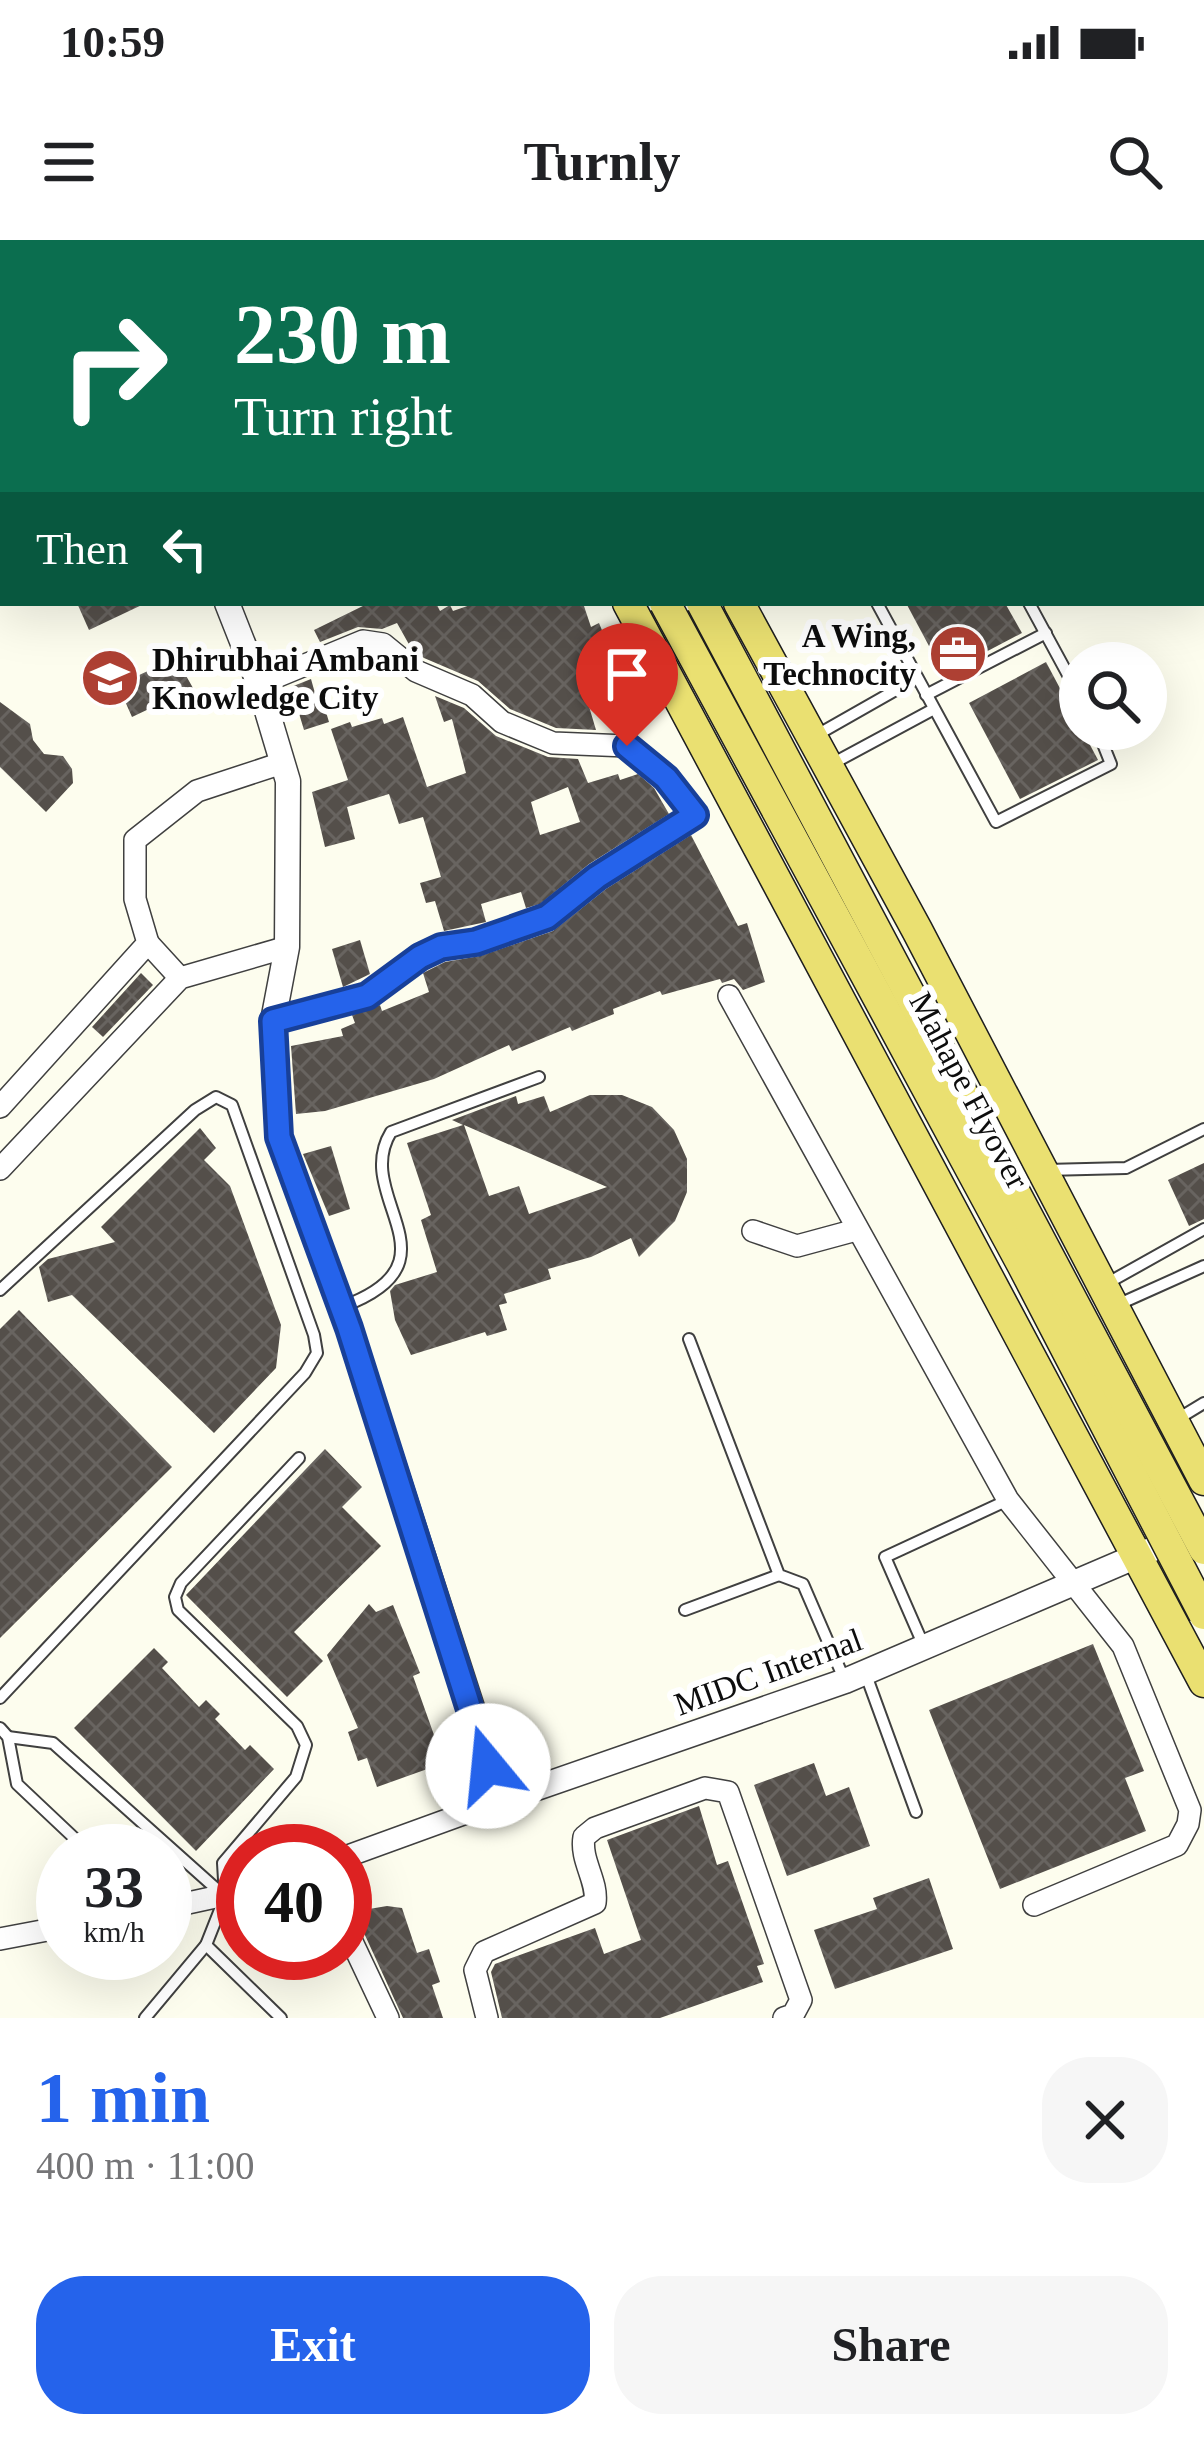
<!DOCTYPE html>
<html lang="en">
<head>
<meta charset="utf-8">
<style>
	body { margin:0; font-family:Georgia,serif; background:#f6f6f6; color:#202124; height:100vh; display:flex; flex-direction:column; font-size:45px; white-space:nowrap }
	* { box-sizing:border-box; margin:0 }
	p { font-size:39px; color:#757577 }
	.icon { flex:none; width:66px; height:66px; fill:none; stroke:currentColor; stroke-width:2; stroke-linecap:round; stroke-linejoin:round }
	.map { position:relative; height:1778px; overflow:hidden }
	.sheet { display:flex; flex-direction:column; background:#fff; flex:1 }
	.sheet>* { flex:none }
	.top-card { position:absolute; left:0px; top:0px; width:1206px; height:366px; box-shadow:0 12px 48px #0002; background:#0b6e4f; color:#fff; overflow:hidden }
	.controls { position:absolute; left:1059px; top:402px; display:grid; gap:24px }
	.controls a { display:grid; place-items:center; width:108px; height:108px; border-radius:50%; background:#fff; box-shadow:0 12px 48px #0002; font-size:60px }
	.speed { position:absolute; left:36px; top:1584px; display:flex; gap:24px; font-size:60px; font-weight:700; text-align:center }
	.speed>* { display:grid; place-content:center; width:156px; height:156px; border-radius:50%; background:#fff; box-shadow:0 12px 48px #0002; line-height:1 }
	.speed small { font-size:30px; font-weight:400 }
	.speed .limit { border:18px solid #d22; background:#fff; color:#111 }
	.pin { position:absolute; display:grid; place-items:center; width:102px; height:102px; color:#fff; margin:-123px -51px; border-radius:50% 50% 50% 0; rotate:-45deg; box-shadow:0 0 12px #0007 }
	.pin .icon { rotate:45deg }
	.me { position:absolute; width:132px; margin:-66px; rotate:343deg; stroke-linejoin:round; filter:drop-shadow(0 0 9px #0008) }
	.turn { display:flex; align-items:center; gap:42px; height:252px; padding:0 36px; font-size:54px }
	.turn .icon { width:156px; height:156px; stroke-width:2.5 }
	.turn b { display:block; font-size:84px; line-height:102px }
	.then { display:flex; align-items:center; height:114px; padding:0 36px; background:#0003; gap:24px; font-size:45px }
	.round { display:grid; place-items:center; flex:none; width:126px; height:126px; border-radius:48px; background:#f6f6f6 }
	.summary { display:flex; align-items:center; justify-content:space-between; height:204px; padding:0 36px }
	h1 { font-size:72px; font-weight:700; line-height:90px; color:#2563eb }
	.button { display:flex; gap:24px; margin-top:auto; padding:24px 36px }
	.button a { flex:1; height:138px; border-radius:48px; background:#2563eb; color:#fff; font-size:48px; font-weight:700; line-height:138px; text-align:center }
	.button a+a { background:#f6f6f6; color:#202124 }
	.status { display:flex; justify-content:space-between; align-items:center; height:84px; padding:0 60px; background:#fff; direction:ltr }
	.status svg { height:33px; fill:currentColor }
	header { display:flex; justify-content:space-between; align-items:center; height:156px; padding:0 36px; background:#fff; font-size:54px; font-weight:700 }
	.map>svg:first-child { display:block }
	.building { fill:url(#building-cross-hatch); fill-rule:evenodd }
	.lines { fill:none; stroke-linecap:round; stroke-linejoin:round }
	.service-casing { stroke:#404040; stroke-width:14 }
	.minor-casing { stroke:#404040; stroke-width:24 }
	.tertiary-casing { stroke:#404040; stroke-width:27 }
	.primary-casing { stroke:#1e1e1e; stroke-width:33 }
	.service { stroke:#fff; stroke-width:10 }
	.minor { stroke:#fff; stroke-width:21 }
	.tertiary { stroke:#fff; stroke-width:24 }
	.primary { stroke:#eae071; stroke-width:30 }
	.primary-bridge-casing { stroke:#1e1e1e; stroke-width:33; stroke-linecap:butt }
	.primary-bridge { stroke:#eae071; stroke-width:30 }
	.route-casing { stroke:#184099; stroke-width:30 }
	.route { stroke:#2563eb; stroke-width:21 }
	.labels { text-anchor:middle; stroke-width:12; stroke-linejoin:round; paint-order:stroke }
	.poi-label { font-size:33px; font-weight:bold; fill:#0d0d0d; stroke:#fff; text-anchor:end }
	.street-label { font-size:33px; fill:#0d0d0d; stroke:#fff }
</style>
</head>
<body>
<div class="status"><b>10:59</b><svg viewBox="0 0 49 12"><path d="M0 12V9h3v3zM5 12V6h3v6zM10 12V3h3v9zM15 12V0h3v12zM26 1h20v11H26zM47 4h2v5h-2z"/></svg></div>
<header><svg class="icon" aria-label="menu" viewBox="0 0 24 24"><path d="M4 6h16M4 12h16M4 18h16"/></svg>Turnly<svg class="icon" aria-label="search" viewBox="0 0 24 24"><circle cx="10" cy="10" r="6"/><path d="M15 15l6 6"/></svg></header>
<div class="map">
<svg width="1204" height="1778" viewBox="0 0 1204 1778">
	<defs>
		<pattern id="building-cross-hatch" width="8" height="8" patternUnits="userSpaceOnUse" patternTransform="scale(3)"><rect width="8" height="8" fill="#544f4a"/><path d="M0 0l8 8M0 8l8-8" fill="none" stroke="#686460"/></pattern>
	</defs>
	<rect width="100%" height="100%" fill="#fdfdee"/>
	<g class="building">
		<path d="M 77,363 L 146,363 L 89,390 Z"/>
		<path d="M 369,363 L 436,363 L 440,371 L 450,365 L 453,371 L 476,363 L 583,363 L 591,387 L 599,383 L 606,400 L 619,454 L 588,463 L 596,490 L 556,488 L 510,469 L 478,441 L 424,418 L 411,408 L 397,383 L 382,389 L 358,387 L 320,402 L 314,390 Z"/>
		<path d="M 906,363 L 1005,363 L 1022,393 L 944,434 Z"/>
		<path d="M 176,418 L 193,448 L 132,477 L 120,450 L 139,441 L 137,436 Z"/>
		<path d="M 1046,422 L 1098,520 L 1020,559 L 969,463 Z"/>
		<path d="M 311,439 L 318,464 L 323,462 L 329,482 L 304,490 L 291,447 Z"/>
		<path d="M 435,456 L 464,468 L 496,496 L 548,517 L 578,519 L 588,543 L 618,534 L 620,540 L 638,534 L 654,548 L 669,574 L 589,624 L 540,664 L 526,668 L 521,652 L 481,664 L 486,682 L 444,691 L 435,661 L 426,663 L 420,643 L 441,637 L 423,577 L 399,584 L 389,554 L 347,567 L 355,599 L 325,607 L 312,552 L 348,540 L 331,489 L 350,482 L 352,487 L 382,478 L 384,484 L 403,477 L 427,547 L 466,533 L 452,479 L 444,482 ZM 568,547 L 580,582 L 540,595 L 531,562 Z"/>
		<path d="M 0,462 L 30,484 L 33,500 L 44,514 L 63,516 L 72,529 L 73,543 L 46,572 L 0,527 Z"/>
		<path d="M 691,595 L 738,686 L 747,683 L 765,742 L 743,750 L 734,739 L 722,743 L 720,739 L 662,755 L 660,751 L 613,769 L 614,774 L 589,784 L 572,791 L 570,787 L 512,811 L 509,805 L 434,839 L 325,871 L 296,874 L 291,806 L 343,796 L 341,789 L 355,783 L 352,775 L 380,765 L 382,771 L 429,752 L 423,733 L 445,722 L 480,716 L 553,691 L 606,649 Z"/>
		<path d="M 360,700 L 370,734 L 343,747 L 332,709 Z"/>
		<path d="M 141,733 L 153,745 L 103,797 L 92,787 Z"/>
		<path d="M 590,855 L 622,855 L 652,867 L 674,890 L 687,919 L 687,952 L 675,981 L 639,1017 L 631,998 L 591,1017 L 548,1029 L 551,1039 L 504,1054 L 507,1063 L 499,1065 L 507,1090 L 487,1096 L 485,1092 L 411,1115 L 395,1080 L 390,1051 L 395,1045 L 437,1032 L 421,980 L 431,975 L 407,903 L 463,885 L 452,880 L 516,856 L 518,864 L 544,856 L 550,872 ZM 464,885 L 487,895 L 607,947 L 529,974 L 519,946 L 489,956 Z"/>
		<path d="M 200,888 L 216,908 L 204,920 L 230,946 L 281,1085 L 276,1128 L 214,1193 L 72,1055 L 48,1062 L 39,1027 L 48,1019 L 115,1002 L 101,987 Z"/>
		<path d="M 331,906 L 350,969 L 329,976 L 303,914 Z"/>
		<path d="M 1204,923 L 1204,979 L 1189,986 L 1168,940 Z"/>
		<path d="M 19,1070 L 172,1227 L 0,1398 L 0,1089 Z"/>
		<path d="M 325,1209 L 362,1247 L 342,1267 L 381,1306 L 294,1392 L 323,1421 L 287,1457 L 186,1355 Z"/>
		<path d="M 369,1364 L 376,1372 L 393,1365 L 420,1433 L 413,1436 L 444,1523 L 377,1547 L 367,1518 L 358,1521 L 348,1492 L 358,1488 L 327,1415 Z"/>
		<path d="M 1093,1404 L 1144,1531 L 1125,1538 L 1146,1591 L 1000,1649 L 929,1470 Z"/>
		<path d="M 154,1408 L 168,1422 L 162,1428 L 199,1467 L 206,1460 L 220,1474 L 215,1479 L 245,1510 L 250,1505 L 274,1529 L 196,1611 L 74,1488 Z"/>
		<path d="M 814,1523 L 826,1556 L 849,1547 L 870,1606 L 787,1636 L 754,1545 Z"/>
		<path d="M 699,1566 L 717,1625 L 728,1621 L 764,1724 L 757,1726 L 763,1742 L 660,1778 L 502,1778 L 491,1732 L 495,1724 L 595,1688 L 604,1714 L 641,1700 L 607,1600 Z"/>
		<path d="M 929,1638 L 953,1709 L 835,1749 L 814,1690 L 877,1669 L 873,1658 Z"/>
		<path d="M 387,1666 L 402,1668 L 417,1713 L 429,1709 L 440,1742 L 432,1745 L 443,1778 L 403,1778 L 358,1680 L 369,1669 Z"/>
	</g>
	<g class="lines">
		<defs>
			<g id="service">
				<path d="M 39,0 L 42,3"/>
				<path d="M 0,313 L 3,332"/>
				<path d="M 877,363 L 996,582 L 1111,524 L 1097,489"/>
				<path d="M 1029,363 L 1080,457"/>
				<path d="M 926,455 L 1046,393"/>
				<path d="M 815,496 L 917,438"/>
				<path d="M 830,525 L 932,470"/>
				<path d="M 1046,930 L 1126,928 L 1204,889"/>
				<path d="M 1106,1044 L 1204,989"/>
				<path d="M 0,1050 L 195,870 L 216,857 L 232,865 L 314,1095 L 317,1113 L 305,1133 L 0,1458"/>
				<path d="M 1117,1065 L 1204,1026"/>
				<path d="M 344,1066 C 464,1021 351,957 391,892 L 539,837"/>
				<path d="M 689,1099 L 779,1335 L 803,1344 L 845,1441"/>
				<path d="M 1176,1180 L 1204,1163"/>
				<path d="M 685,1370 L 779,1335"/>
				<path d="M 923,1404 L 885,1317 L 1008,1260"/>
				<path d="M 866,1435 L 916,1572"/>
				<path d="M 0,1488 L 8,1497 L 17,1544 L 88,1611"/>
				<path d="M 8,1497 L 53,1503 L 222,1654"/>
				<path d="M 206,1705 L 281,1778"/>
				<path d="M 145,1778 L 206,1705 L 225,1657 L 223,1623 L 296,1537 L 306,1505 L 297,1486 L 178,1370 L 175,1357 L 181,1343 L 299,1218"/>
			</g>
			<g id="minor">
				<path d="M 259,444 L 363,401 L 383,404 L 416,431 L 472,455 L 502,482 L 553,503 L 627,506 L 666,538 L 695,575 L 597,637 L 547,677 L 475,702 L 441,707 L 420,717 L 366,756 L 273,781"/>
				<path d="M 148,703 L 180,738"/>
				<path d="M 729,756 L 1008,1260 L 1123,1406 L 1190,1570 L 1188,1584 L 1177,1605 L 1034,1665"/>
				<path d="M 0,867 L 148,703 L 135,659 L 135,600 L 197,551 L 282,523"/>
				<path d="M 0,929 L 180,738 L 287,707"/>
				<path d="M 753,991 L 797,1006 L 856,990"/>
				<path d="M 345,1617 L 502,1560"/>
				<path d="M 165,1668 L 243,1651"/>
				<path d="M 345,1687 L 388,1778"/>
				<path d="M 0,1699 L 63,1687"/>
				<path d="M 487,1778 L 475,1730 L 484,1712 L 595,1663 C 598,1640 580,1621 584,1597 L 595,1588 L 705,1548 L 728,1552 L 801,1760 L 793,1775 L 784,1778"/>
			</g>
			<g id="tertiary">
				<path d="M 0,56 L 3,58"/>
				<path d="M 227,363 L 259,444 L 288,541 L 287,707 L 273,781 L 279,897 L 349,1088 L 502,1560 L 845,1441 L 1151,1310"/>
			</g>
			<g id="primary">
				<path d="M 438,0 L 440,3"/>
				<path d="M 518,0 L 520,3"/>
				<path d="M 628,363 L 1204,1442"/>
				<path d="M 739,363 L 917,690 L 1204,1240"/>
			</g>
		</defs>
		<use href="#service" class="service-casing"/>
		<use href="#minor" class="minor-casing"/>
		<use href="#tertiary" class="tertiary-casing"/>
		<use href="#primary" class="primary-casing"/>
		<use href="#service" class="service"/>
		<use href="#minor" class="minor"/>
		<use href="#tertiary" class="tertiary"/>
		<use href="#primary" class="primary"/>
		<defs>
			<g id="primary-bridge">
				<path d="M 665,363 L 1022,1024 L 1204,1374"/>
				<path d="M 702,363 L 1204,1309"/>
			</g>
		</defs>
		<use href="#primary-bridge" class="primary-bridge-casing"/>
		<use href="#primary-bridge" class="primary-bridge"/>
	</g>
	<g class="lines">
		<defs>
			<path id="route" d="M 488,1526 L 349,1088 L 279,897 L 273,781 L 367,756 L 420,717 L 441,707 L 476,702 L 547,677 L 597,637 L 695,575 L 666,538 L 627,506"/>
		</defs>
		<use href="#route" class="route-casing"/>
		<use href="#route" class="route"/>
	</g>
	<defs>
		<symbol id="office-disc" viewBox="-11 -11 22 22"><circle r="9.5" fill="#ae4033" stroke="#fff"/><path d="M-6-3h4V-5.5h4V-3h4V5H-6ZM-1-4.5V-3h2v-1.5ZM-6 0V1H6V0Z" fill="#fff"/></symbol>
		<symbol id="university-disc" viewBox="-11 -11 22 22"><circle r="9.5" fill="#ae4033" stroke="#fff"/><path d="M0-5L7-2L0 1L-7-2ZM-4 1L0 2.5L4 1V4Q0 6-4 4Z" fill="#fff"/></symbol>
	</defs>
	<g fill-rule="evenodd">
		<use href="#office-disc" x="925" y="381" width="66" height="66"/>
		<use href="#university-disc" x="77" y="405" width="66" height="66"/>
	</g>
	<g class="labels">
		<g class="poi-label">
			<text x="916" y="407">A Wing,<tspan x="916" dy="38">Technocity</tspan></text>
			<text x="152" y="431" text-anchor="start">Dhirubhai Ambani<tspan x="152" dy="38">Knowledge City</tspan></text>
		</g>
		<g class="street-label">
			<text transform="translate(970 850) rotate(62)" y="12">Mahape Flyover</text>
			<text transform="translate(768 1431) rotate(-20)" y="12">MIDC Internal</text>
		</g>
	</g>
</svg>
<div class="controls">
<a><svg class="icon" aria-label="search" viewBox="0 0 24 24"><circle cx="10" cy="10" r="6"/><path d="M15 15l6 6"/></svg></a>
</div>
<div class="speed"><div>33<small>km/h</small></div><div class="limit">40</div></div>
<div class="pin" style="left:627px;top:506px;background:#d93025"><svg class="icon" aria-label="arrive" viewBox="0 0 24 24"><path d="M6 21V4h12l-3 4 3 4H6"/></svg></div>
<svg class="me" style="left:488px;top:1526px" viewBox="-20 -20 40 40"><circle r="19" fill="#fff"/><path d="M0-13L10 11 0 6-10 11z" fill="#2563eb"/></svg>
<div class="top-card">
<div class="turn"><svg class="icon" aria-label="right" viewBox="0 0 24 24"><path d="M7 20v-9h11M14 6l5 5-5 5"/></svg><div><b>230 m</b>Turn right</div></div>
<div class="then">Then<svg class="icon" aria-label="left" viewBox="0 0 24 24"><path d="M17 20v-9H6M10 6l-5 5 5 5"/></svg></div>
</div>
</div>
<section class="sheet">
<div class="summary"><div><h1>1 min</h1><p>400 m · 11:00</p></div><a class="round"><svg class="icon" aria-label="close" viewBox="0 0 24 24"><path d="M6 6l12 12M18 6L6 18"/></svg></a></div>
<div class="button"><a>Exit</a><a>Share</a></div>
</section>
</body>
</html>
